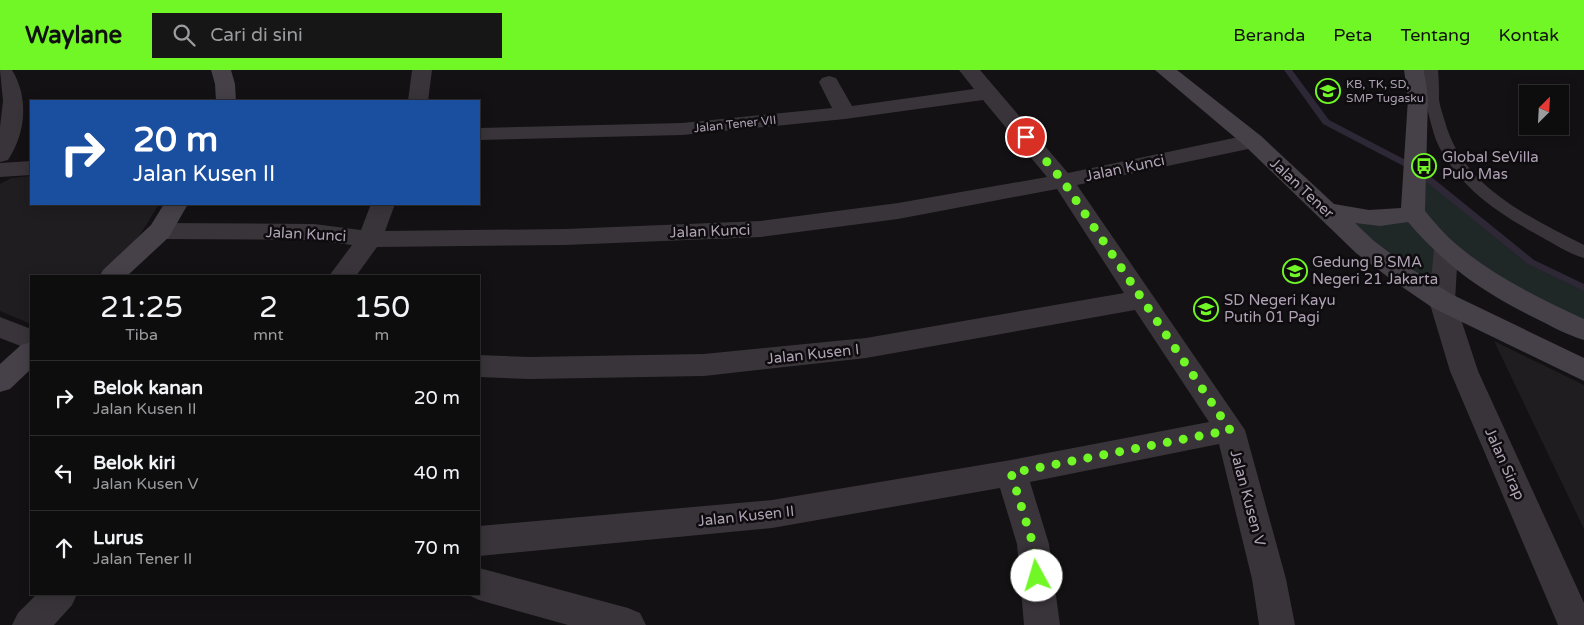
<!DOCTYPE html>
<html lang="id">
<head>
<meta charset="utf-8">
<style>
	body { margin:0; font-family:"Varela Round",sans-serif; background:#171617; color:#f1f3f6; height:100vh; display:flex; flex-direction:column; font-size:19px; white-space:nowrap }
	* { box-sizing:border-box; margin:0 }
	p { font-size:16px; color:#9b9c9e }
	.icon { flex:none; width:28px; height:28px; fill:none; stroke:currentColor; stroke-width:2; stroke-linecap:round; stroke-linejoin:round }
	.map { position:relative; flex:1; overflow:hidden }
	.panel { position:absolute; left:30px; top:205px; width:450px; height:320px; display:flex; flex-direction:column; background:#0e0d0e; border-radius:0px; box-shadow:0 2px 12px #0003,0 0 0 1px #2e2d2e }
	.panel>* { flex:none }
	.guide { position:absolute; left:30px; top:30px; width:450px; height:105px; border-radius:0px; box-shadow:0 2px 12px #0003,0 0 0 1px #2e2d2e; background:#1a4fa0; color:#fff; overflow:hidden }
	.needle { width:32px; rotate:24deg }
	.fabs { position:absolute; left:1519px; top:15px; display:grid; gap:10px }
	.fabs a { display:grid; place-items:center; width:50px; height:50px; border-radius:0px; background:#0e0d0e; box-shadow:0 2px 12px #0003,0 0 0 1px #2e2d2e; font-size:25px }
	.pin { position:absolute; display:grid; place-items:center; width:42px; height:42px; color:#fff; margin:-21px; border:2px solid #fff; border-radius:50%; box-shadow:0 1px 5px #0007 }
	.me { position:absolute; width:55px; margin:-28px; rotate:354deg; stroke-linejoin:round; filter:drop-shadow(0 0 4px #0008) }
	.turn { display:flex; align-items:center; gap:18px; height:105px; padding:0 20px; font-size:22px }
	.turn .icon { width:65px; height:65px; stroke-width:2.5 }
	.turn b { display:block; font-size:35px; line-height:42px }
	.eta { display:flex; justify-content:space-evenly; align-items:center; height:85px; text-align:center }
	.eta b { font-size:30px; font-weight:600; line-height:35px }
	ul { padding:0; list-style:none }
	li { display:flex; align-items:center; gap:15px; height:75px; padding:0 20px; border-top:1px solid #2e2d2e }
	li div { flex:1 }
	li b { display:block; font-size:19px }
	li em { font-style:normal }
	header { display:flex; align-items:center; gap:30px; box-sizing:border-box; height:70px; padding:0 25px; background:#71f626; color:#111 }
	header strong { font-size:24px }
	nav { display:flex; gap:28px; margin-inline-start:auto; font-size:18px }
	.search { width:350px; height:45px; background:#171617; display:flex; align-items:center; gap:12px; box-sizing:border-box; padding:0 18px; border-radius:0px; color:#9b9c9e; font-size:19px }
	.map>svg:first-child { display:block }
	.built { fill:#201d20 }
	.green { fill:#1f2727 }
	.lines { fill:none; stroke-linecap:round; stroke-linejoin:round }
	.stream { fill:#2e2736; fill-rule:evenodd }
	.lane { fill:#39343a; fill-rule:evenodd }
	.street { fill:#39343a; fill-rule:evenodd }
	.secondary { fill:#464048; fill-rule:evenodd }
	.route { stroke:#71f626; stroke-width:9; stroke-dasharray:0 16.2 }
	.labels { text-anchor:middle; stroke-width:5; stroke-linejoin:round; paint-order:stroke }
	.far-poi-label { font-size:12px; fill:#aea2b4; stroke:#0e0c0e; text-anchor:start }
	.far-street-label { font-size:12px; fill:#aea2b4; stroke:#0e0c0e }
	.poi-label { font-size:15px; fill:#aea2b4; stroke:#0e0c0e; text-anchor:start }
	.street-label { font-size:15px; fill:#aea2b4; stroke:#0e0c0e }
</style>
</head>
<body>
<header>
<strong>Waylane</strong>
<div class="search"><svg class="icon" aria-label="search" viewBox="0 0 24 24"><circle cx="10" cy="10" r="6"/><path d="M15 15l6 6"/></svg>Cari di sini</div>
<nav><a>Beranda</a><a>Peta</a><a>Tentang</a><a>Kontak</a></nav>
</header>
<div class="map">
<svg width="1584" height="555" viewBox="0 0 1584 555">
	<rect width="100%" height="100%" fill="#131113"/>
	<g class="built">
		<path d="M 31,106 L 31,134 L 159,134 L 135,173 L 96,206 L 31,206 L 31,254 L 0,241 L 0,114 L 11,108 Z"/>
		<path d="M 1494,271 L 1584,315 L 1584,459 Z"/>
	</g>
	<path class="green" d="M 1416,99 L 1531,192 L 1584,218 L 1584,260 L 1447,180 L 1442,231 L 1325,140 L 1413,142 Z"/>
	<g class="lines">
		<path class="stream" d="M 1284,0 L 1292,0 L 1329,50 L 1419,97 L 1534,190 L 1584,214 L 1584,221 L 1528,194 L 1413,101 L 1323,54 Z"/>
		<path class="lane" d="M 1424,0 L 1438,0 C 1439,10 1439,21 1439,30 C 1440,37 1443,45 1445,52 C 1463,117 1529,147 1584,175 L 1584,188 C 1567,183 1551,172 1536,164 C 1496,142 1455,114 1436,70 C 1432,59 1429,46 1426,33 L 1417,32 L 1415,29 L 1417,26 L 1426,25 Z"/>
		<g class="street">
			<path d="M 0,0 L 12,0 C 29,28 26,63 8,90 L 0,92 L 0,57 L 3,31 Z"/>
			<path d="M 412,0 L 432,0 L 428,31 L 408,31 Z"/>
			<path d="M 959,0 L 980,0 L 1068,103 L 1253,64 L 1261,66 L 1264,71 L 1261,76 L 1253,78 L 1077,115 L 1245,360 L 1286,509 L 1295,555 L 1259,555 L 1252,509 L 1219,374 L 1030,412 L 1049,474 L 1060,555 L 1024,555 L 1017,474 L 1000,418 L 772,458 L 479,486 L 479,456 L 772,430 L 1011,390 L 1209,352 L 1135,240 L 866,288 L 704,306 L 530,309 L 479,307 L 479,285 L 530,287 L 704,284 L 866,268 L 1124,223 L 1057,119 L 898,149 L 761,167 L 565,175 L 377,177 L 356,206 L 329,206 L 352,175 L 314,170 L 160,169 L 151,167 L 148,161 L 151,155 L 160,153 L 314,154 L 361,160 L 371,134 L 395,134 L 385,161 L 565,159 L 761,151 L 898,133 L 1047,107 L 983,30 L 845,49 L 682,65 L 479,70 L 479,58 L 682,53 L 832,38 L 819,12 L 822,8 L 829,6 L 836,8 L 852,36 L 974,19 Z"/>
			<path d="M 31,91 L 31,105 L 0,107 L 0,93 Z"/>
			<path d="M 1446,172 L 1455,174 L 1458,180 L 1455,231 L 1478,301 L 1584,533 L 1584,555 L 1558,555 L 1450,301 L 1429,231 L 1434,180 L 1437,174 Z"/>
			<path d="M 0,247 L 31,259 L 31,280 L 0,268 Z"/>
			<path d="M 479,498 L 628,538 L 640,543 L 646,555 L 568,555 L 479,530 L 466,524 L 479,524 Z"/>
			<path d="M 37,524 L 77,524 L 72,535 L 54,555 L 12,555 L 18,543 Z"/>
		</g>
		<g class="secondary">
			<path d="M 211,0 L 231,0 L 235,14 L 236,31 L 216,31 L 215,14 Z"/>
			<path d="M 1155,0 L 1177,0 L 1261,66 L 1334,134 L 1369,140 L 1401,138 L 1408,28 L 1404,0 L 1424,0 L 1428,28 L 1425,141 C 1435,153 1445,165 1457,175 C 1495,207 1539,228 1584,249 L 1584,270 C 1567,265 1551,256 1535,248 C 1481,221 1448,198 1408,152 L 1380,156 L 1355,153 L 1374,171 L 1410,198 L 1451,224 L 1584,288 L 1584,311 L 1433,238 L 1392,210 L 1356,183 L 1245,76 Z"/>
			<path d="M 164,134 L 188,134 L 169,167 L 127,206 L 99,206 L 103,200 L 151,155 Z"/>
			<path d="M 31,272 L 31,299 L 10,319 L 0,322 L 0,294 L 21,275 Z"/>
		</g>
	</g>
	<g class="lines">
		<path class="route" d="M 1026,67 L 1063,111 L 1230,360 L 1011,403 L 1033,474 L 1037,506"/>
	</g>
	<defs>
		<symbol id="school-ring" viewBox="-11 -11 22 22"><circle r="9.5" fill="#0e0c0e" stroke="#71f626" stroke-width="1.5"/><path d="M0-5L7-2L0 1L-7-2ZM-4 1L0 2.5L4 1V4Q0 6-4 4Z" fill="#71f626"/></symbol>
		<symbol id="bus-ring" viewBox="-11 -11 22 22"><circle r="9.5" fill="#0e0c0e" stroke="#71f626" stroke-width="1.5"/><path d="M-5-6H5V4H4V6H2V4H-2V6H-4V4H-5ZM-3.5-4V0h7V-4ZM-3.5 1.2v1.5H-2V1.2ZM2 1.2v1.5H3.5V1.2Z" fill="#71f626"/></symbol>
	</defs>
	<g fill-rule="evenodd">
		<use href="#school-ring" x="1314" y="7" width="28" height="28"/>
		<use href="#bus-ring" x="1410" y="82" width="28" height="28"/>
		<use href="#school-ring" x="1281" y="187" width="28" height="28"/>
		<use href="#school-ring" x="1192" y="225" width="28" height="28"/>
	</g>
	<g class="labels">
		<g class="far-poi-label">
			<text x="1346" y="18">KB, TK, SD,<tspan x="1346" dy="14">SMP Tugasku</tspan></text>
		</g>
		<g class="far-street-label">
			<text transform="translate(735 54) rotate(-6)" y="4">Jalan Tener VII</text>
		</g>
		<g class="poi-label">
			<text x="1442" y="92">Global SeVilla<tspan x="1442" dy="17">Pulo Mas</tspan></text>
			<text x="1312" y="197">Gedung B SMA<tspan x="1312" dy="17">Negeri 21 Jakarta</tspan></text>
			<text x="1224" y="235">SD Negeri Kayu<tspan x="1224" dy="17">Putih 01 Pagi</tspan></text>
		</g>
		<g class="street-label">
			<text transform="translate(1125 98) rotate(-12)" y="5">Jalan Kunci</text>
			<text transform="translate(1302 118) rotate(43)" y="5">Jalan Tener</text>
			<text transform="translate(710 161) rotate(-2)" y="5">Jalan Kunci</text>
			<text transform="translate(306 164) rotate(3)" y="5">Jalan Kunci</text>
			<text transform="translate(813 284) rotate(-6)" y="5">Jalan Kusen I</text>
			<text transform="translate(1505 394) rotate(66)" y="5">Jalan Sirap</text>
			<text transform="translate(1248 428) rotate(75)" y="5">Jalan Kusen V</text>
			<text transform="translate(746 446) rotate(-6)" y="5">Jalan Kusen II</text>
		</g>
	</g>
</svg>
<div class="fabs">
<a><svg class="needle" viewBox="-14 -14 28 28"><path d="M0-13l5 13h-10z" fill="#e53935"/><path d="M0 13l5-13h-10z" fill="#9b9c9e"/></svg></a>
</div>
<div class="pin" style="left:1026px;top:67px;background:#d93025"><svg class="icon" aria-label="arrive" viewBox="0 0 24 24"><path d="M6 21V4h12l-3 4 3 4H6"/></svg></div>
<svg class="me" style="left:1037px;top:506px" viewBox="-20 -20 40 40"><circle r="19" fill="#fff"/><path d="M0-13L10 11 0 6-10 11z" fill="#71f626"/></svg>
<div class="guide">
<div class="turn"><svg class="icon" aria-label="right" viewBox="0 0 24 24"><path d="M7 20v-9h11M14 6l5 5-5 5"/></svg><div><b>20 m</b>Jalan Kusen II</div></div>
</div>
<section class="panel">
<div class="eta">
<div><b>21:25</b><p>Tiba</p></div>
<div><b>2</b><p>mnt</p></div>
<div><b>150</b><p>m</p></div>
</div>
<ul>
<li><svg class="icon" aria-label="right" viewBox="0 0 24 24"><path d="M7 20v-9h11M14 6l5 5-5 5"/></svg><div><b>Belok kanan</b><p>Jalan Kusen II</p></div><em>20 m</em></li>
<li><svg class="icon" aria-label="left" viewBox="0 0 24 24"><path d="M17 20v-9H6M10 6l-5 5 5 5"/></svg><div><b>Belok kiri</b><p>Jalan Kusen V</p></div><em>40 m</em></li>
<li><svg class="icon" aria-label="ahead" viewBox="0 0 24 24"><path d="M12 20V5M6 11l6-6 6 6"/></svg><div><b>Lurus</b><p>Jalan Tener II</p></div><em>70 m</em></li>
</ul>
</section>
</div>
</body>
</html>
